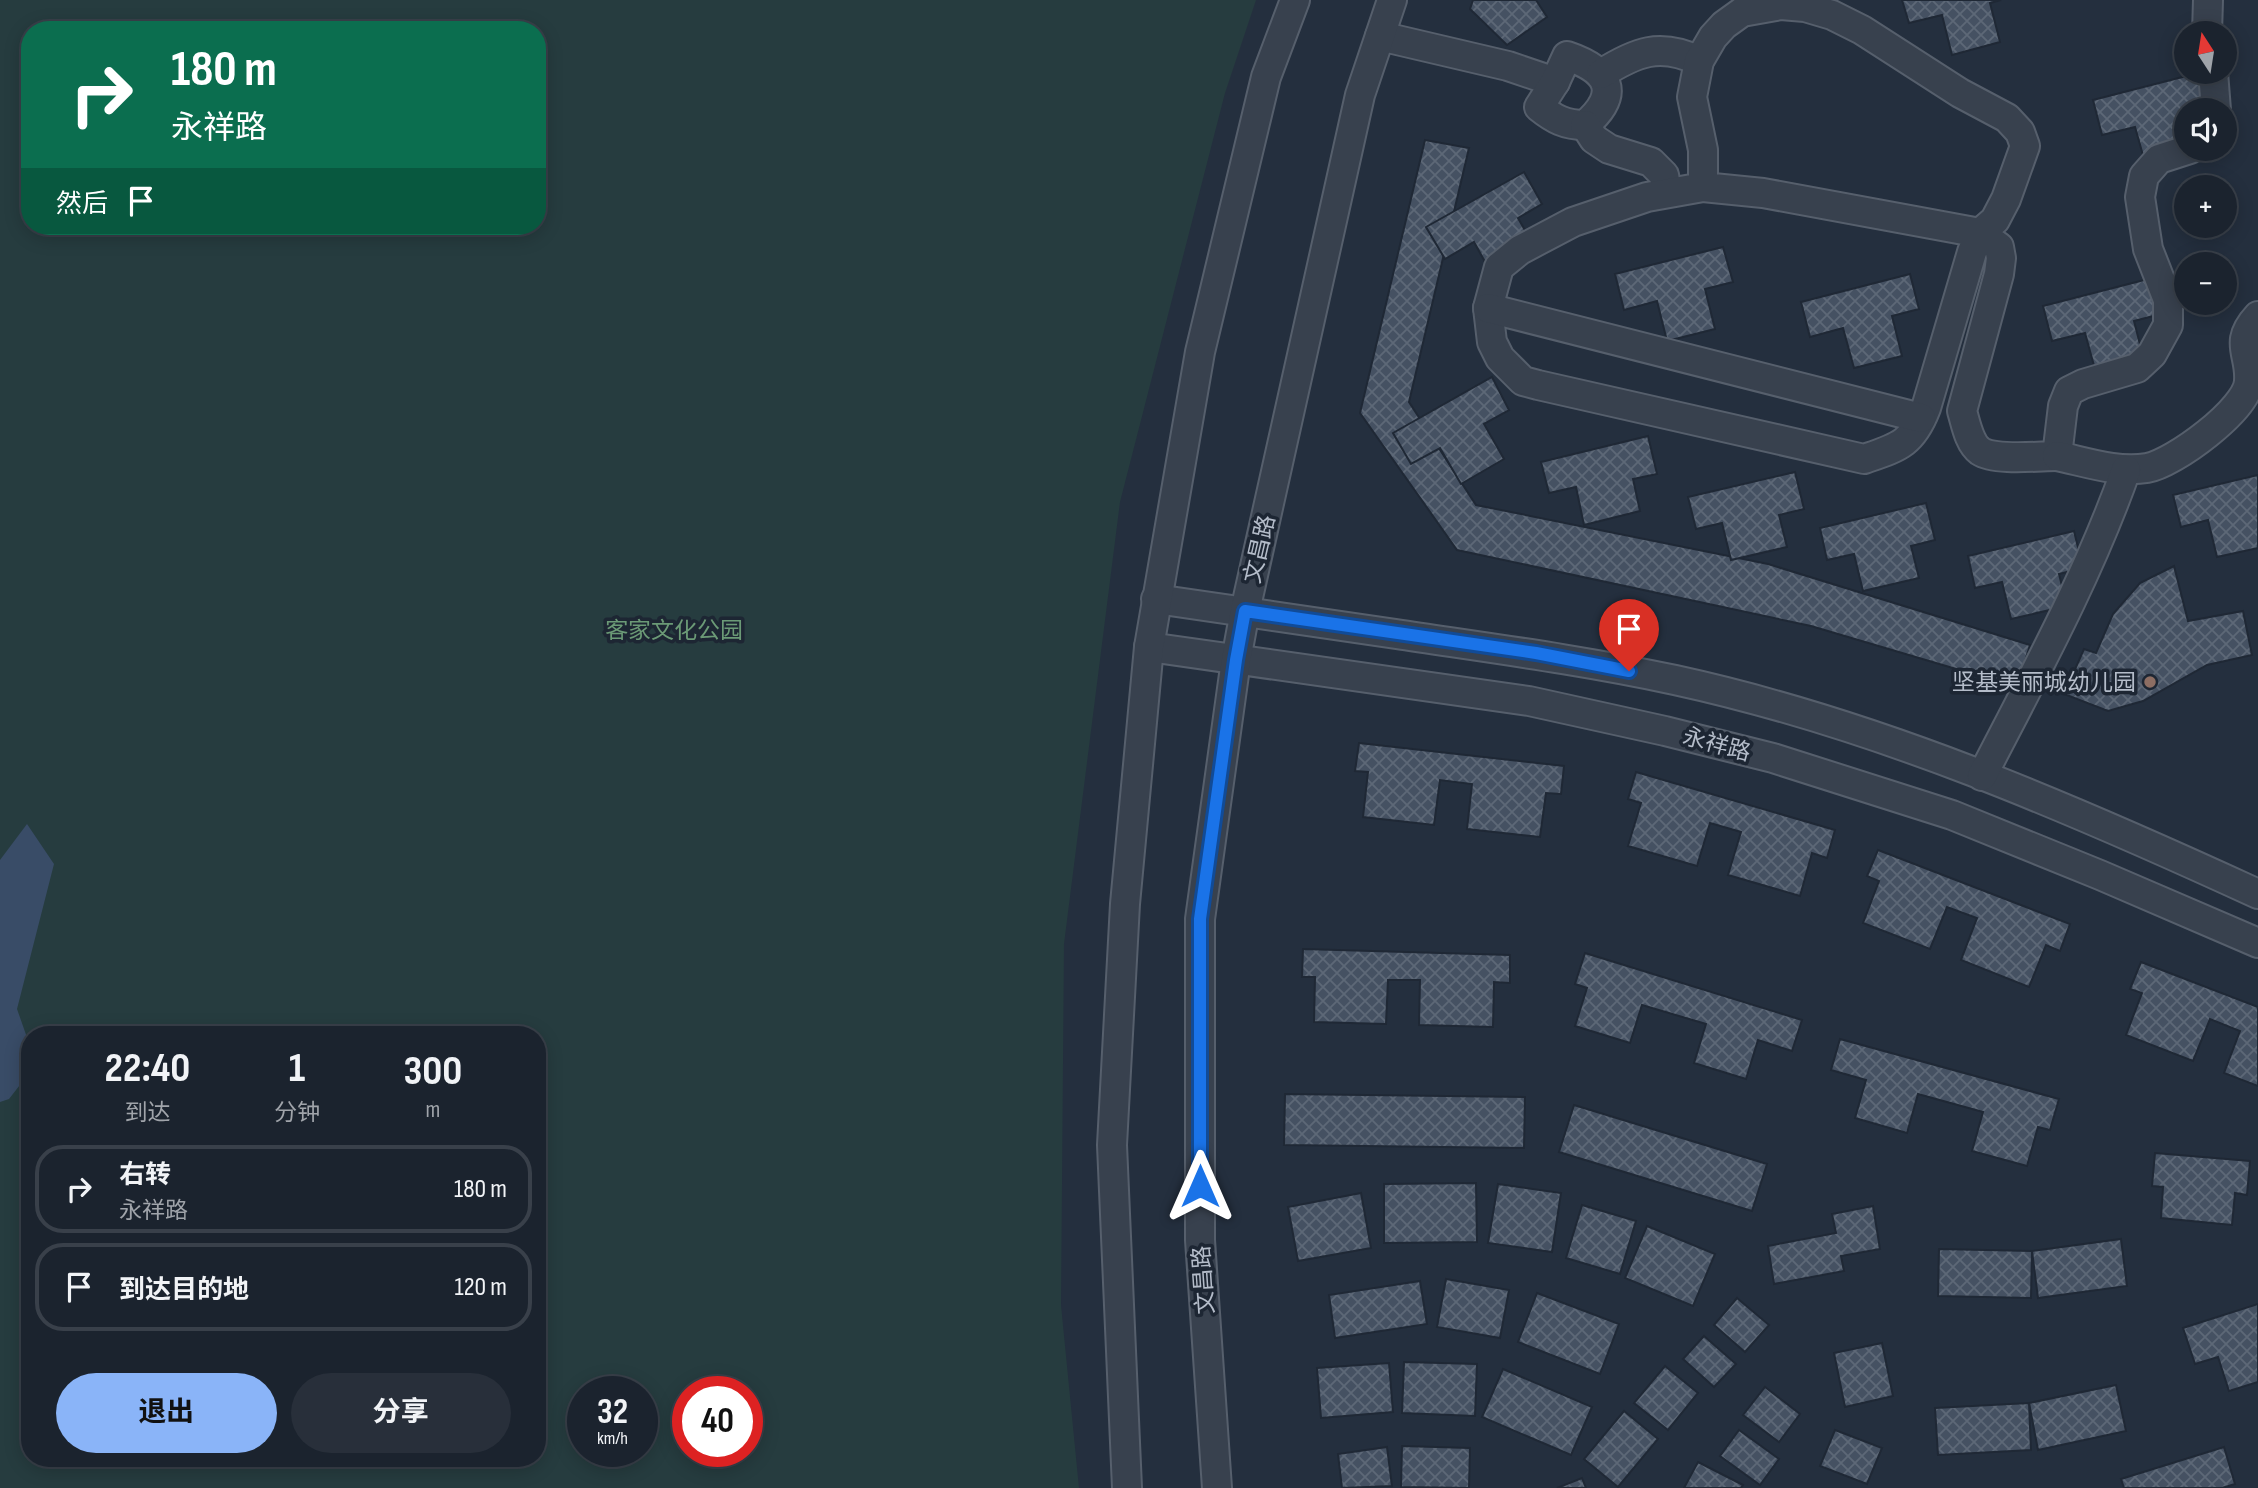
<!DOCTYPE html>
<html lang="zh">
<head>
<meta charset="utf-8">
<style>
	body { margin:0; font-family:"Sofia Sans Condensed","Noto Sans SC",sans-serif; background:#282f3a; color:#f1f3f6; height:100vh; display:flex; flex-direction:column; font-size:26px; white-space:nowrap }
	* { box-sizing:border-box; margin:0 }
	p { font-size:23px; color:#a0a4aa }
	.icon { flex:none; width:38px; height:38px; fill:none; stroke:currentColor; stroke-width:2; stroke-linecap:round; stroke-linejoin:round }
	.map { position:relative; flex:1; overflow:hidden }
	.side { position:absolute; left:21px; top:1026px; width:525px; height:441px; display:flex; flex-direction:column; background:#1b232e; border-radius:28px; box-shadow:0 4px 18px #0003,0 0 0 2px #39404a }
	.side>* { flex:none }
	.guide { position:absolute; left:21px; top:21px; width:525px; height:214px; border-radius:28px; box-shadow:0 4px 18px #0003,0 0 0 2px #39404a; background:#0b6e4f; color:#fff; overflow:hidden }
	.needle { width:46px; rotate:348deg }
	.controls { position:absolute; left:2174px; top:21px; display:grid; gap:14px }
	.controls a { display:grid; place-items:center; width:63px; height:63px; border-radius:50%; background:#1b232e; box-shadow:0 4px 18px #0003,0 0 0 2px #39404a; font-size:35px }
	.speed { position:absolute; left:567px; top:1376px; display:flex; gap:14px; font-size:35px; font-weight:700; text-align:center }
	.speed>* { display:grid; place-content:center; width:91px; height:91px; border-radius:50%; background:#1b232e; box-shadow:0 4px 18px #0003,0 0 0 2px #39404a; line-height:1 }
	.speed small { font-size:18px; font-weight:400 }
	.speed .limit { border:10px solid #d22; background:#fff; color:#111 }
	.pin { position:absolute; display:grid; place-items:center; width:60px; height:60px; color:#fff; margin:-72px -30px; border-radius:50% 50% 50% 0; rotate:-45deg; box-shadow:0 0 7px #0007 }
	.pin .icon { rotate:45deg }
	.me { position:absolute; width:77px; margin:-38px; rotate:0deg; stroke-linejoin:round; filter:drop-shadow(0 0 5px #0008) }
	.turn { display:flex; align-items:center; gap:24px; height:147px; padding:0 35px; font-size:32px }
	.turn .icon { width:91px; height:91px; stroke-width:2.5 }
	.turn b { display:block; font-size:49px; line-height:60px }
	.then { display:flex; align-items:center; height:66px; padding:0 35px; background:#0003; gap:14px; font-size:26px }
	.eta { display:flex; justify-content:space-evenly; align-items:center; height:119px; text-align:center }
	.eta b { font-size:42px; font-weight:700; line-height:49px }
	.cta { display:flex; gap:14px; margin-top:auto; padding:14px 35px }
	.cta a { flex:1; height:80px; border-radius:42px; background:#8ab4f8; color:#111; font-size:28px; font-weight:700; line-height:80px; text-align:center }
	.cta a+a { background:#282f3a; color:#f1f3f6 }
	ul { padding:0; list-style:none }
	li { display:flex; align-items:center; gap:21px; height:88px; margin:0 14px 10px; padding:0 21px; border:4px solid #39404a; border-radius:28px }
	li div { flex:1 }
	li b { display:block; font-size:26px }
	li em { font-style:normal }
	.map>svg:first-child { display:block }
	.green { fill:#263c3f; fill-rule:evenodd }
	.water { fill:#394c67 }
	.building { fill:url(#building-cross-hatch); stroke:#1f2835; stroke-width:2 }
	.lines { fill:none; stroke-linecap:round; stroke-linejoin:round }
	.minor-casing { stroke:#565f6c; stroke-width:32 }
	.minor { stroke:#38414e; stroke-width:28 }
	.route-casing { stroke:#114b97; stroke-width:18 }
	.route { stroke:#1a73e8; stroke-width:12 }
	.education-dot { fill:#8d6e63; stroke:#1d2633; stroke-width:2.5 }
	.labels { text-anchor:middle; stroke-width:7; stroke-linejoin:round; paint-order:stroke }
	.street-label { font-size:23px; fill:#b4bcc9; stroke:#1d2633 }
	.park-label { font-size:23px; fill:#6b9a76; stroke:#1d2633 }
	.poi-label { font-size:23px; fill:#b4bcc9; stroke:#1d2633; text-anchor:end }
</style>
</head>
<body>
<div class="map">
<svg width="2258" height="1488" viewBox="0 0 2258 1488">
	<defs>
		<pattern id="building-cross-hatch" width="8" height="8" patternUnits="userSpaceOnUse" patternTransform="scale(1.75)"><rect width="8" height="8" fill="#455162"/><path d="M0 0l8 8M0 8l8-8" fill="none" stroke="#5d6877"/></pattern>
	</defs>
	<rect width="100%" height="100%" fill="#242f3e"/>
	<path class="green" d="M 0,0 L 1256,0 L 1225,93 L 1120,502 L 1064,944 L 1061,1305 L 1079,1488 L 0,1488 ZM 30,30 L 537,30 L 537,226 L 30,226 ZM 30,1034 L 537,1034 L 537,1458 L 30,1458 ZM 583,1391 L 642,1391 L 642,1451 L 583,1451 ZM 688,1391 L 747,1391 L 747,1451 L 688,1451 Z"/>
	<path class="water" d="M 27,824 L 54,864 L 17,1009 L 30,1046 L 30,1072 L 9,1099 L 0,1102 L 0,860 Z"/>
	<g class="building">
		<path d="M 1473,0 L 1536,0 L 1547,17 L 1507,45 L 1470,9 Z"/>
		<path d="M 1902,0 L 2001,0 L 1990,3 L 2000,42 L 1952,55 L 1942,15 L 1909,23 Z"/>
		<path d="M 2202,72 L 2211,107 L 2186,110 L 2184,115 L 2186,149 L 2146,166 L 2135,127 L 2102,135 L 2093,100 Z"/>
		<path d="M 1425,140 L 1469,148 L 1409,402 L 1476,505 L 1768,564 L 2030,645 L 2017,687 L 1811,626 L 1457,550 L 1360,413 Z"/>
		<path d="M 1524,172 L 1542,204 L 1518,218 L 1538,253 L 1494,278 L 1474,242 L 1445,259 L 1426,227 Z"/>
		<path d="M 1723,247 L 1733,282 L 1705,289 L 1715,329 L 1667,341 L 1657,301 L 1624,310 L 1615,274 Z"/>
		<path d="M 1910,274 L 1919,309 L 1892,316 L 1902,356 L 1854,368 L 1843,328 L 1810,337 L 1801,302 Z"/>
		<path d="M 2152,278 L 2161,314 L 2134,321 L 2144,360 L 2096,373 L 2085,333 L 2052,341 L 2043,306 Z"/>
		<path d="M 1492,377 L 1509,410 L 1484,424 L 1504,459 L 1461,484 L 1440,448 L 1411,464 L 1393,433 Z"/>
		<path d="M 1648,436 L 1657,474 L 1633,479 L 1640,511 L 1584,525 L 1576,487 L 1549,493 L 1541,462 Z"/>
		<path d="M 1795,472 L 1804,509 L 1779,515 L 1787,547 L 1731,560 L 1722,523 L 1696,529 L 1688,497 Z"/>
		<path d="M 2258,475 L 2258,548 L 2217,557 L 2208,520 L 2181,527 L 2173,495 Z"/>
		<path d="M 1926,503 L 1935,540 L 1911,546 L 1919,578 L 1863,591 L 1854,554 L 1827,560 L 1820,528 Z"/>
		<path d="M 2074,531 L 2083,568 L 2059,574 L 2067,606 L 2011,619 L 2002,582 L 1975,588 L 1968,556 Z"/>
		<path d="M 2174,566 L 2188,621 L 2243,611 L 2252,655 L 2207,665 L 2143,701 L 2108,711 L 2064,694 L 2084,649 L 2096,653 L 2113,614 L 2140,583 Z"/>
		<path d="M 1359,743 L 1564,766 L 1561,794 L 1546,793 L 1540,837 L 1467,829 L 1472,784 L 1440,780 L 1434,825 L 1363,817 L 1368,772 L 1355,771 Z"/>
		<path d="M 1636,772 L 1835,830 L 1827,858 L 1812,853 L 1800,896 L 1728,875 L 1741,832 L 1710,823 L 1697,866 L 1628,846 L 1641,803 L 1628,799 Z"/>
		<path d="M 1878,850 L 2070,924 L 2060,951 L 2046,945 L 2029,987 L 1961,960 L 1977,918 L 1947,907 L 1930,949 L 1863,923 L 1879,881 L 1867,876 Z"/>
		<path d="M 1303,949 L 1510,955 L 1510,983 L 1494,982 L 1493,1027 L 1419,1025 L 1420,980 L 1388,980 L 1386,1024 L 1314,1022 L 1315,977 L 1302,977 Z"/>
		<path d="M 1585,953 L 1802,1020 L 1792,1051 L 1758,1040 L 1746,1079 L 1694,1063 L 1706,1024 L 1642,1005 L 1630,1043 L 1575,1026 L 1587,988 L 1575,984 Z"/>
		<path d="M 2141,962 L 2258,1007 L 2258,1086 L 2224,1073 L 2240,1031 L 2210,1019 L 2193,1061 L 2126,1035 L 2142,993 L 2130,989 Z"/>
		<path d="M 1840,1039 L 2059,1099 L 2050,1130 L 2038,1127 L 2027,1166 L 1972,1151 L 1983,1112 L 1918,1094 L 1907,1133 L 1855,1118 L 1866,1080 L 1831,1070 Z"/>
		<path d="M 1285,1094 L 1525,1097 L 1524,1148 L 1284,1145 Z"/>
		<path d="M 1574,1105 L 1767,1164 L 1752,1211 L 1559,1152 Z"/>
		<path d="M 2155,1153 L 2250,1161 L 2247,1195 L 2235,1193 L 2232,1225 L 2161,1218 L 2163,1187 L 2152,1186 Z"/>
		<path d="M 1476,1183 L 1477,1242 L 1384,1243 L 1384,1184 Z"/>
		<path d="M 1498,1184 L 1561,1193 L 1552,1252 L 1488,1243 Z"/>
		<path d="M 1361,1193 L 1371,1248 L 1298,1261 L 1288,1207 Z"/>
		<path d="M 1582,1205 L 1636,1221 L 1620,1274 L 1566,1258 Z"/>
		<path d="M 1873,1206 L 1880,1249 L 1841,1256 L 1844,1271 L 1774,1284 L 1768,1246 L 1836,1233 L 1832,1214 Z"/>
		<path d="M 1647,1226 L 1715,1254 L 1693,1306 L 1625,1278 Z"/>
		<path d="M 2121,1239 L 2127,1286 L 2038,1298 L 2032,1251 Z"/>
		<path d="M 1939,1249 L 2032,1251 L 2031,1298 L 1938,1296 Z"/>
		<path d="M 1446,1279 L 1509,1290 L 1500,1338 L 1437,1327 Z"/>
		<path d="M 1420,1281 L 1427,1324 L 1335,1338 L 1329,1295 Z"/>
		<path d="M 1537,1293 L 1619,1324 L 1600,1374 L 1518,1342 Z"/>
		<path d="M 1737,1298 L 1769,1325 L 1745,1352 L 1714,1325 Z"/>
		<path d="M 2258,1304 L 2258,1382 L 2229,1391 L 2218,1357 L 2195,1364 L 2183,1328 Z"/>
		<path d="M 1704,1336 L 1736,1364 L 1714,1387 L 1683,1359 Z"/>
		<path d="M 1882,1343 L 1893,1396 L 1845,1407 L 1834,1353 Z"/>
		<path d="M 1404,1362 L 1477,1364 L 1475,1416 L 1402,1413 Z"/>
		<path d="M 1389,1363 L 1393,1412 L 1321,1418 L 1317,1368 Z"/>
		<path d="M 1665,1366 L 1698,1393 L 1668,1430 L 1634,1403 Z"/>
		<path d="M 1503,1369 L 1592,1407 L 1571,1455 L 1482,1417 Z"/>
		<path d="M 2116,1385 L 2126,1431 L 2038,1450 L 2029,1403 Z"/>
		<path d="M 1765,1387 L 1800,1414 L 1779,1442 L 1743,1415 Z"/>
		<path d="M 2029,1403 L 2031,1450 L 1938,1455 L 1935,1408 Z"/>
		<path d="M 1624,1411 L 1658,1439 L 1618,1487 L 1584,1459 Z"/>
		<path d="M 1739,1430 L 1779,1459 L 1760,1485 L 1720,1456 Z"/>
		<path d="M 1835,1430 L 1882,1448 L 1867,1484 L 1820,1466 Z"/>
		<path d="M 1402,1446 L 1470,1448 L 1469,1488 L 1401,1487 Z"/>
		<path d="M 1387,1447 L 1392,1486 L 1342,1488 L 1338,1454 Z"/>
		<path d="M 2224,1447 L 2235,1484 L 2222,1488 L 2124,1488 L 2121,1479 Z"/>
		<path d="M 1698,1462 L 1743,1485 L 1741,1488 L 1684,1488 Z"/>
		<path d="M 1582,1478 L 1586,1488 L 1557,1488 Z"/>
	</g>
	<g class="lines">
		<defs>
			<g id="minor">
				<path d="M 2207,33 L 2208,0"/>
				<path d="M 1380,36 L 1508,66 L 1555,82"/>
				<path d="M 1567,56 C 1609,70 1622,93 1585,125 C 1565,125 1554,119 1539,107 L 1555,82 Z"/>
				<path d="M 2213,72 L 2216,110"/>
				<path d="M 1601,74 C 1636,52 1660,42 1699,61"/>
				<path d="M 1585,125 L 1594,139 L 1609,149 L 1651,162 L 1664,175 L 1667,192"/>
				<path d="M 1703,187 L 1703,150 L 1692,97 L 1699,61 L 1713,37 L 1724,25 L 1742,12 L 1781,5 L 1805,7 L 1832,15 L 1862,30 L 1960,93 L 2007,118 L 2020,132 L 2025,146 L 2006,199 L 1995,220 L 1980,233 L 1972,252 L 1926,408 C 1912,444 1899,447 1864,459 L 1538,385 L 1523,381 L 1500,358 L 1492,342 L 1488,308 L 1499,267 L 1520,250 L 1573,222 L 1647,197 L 1703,187 L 1763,193 L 1980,233 L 1999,247 L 2001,258 L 1999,274 L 1962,411 C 1966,424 1969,443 1980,451 C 1995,461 2039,456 2057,456 L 2063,406 L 2069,391 L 2083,384 L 2137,368 L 2152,354 L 2168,325 L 2168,300 L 2148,249 L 2140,197 L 2144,176 L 2159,159 L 2190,149"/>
				<path d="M 1488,308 L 1921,418"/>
				<path d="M 2057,456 C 2086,462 2117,473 2147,468 C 2173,464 2248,409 2249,381 C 2251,353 2233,343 2258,316"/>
				<path d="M 1156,599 C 1236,610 1316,623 1396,634 C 1489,648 1582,660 1675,680 C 1877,724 2071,808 2258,894"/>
				<path d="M 1149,647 L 1529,701 L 1665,731 L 1773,758 L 1952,815 L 2100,875 L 2258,943"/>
				<path d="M 1982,776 C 2034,675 2088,577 2126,470"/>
				<path d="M 1127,1488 L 1112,1145 L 1125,904 L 1149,647 L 1200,352 L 1266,77 L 1295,0"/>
				<path d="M 1217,1488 L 1200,1240 L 1200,919 L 1236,660 L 1245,611 L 1360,95 L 1392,0"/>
			</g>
		</defs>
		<use href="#minor" class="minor-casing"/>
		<use href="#minor" class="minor"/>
	</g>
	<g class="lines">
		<defs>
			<path id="route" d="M 1200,1186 L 1200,919 L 1236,660 L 1245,611 L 1536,653 L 1629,671"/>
		</defs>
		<use href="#route" class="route-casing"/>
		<use href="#route" class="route"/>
	</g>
	<circle class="education-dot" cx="2150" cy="682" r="7"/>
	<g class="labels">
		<g class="street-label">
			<text transform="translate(1259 549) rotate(-77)" y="8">文昌路</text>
			<text transform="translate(1717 744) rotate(15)" y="8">永祥路</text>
			<text transform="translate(1203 1280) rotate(-94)" y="8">文昌路</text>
		</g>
		<g class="park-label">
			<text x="674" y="638">客家文化公园</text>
		</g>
		<g class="poi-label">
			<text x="2136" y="690">坚基美丽城幼儿园</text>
		</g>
	</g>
</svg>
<div class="controls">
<a><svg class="needle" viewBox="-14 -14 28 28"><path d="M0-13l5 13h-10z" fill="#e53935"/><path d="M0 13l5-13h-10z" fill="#a0a4aa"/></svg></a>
<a><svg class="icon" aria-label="sound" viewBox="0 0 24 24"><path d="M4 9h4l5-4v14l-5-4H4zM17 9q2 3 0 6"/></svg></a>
<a>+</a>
<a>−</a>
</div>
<div class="speed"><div>32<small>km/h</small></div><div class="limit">40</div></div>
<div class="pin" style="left:1629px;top:671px;background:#d93025"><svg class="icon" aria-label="arrive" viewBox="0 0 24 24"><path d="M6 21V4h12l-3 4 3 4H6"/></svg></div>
<svg class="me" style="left:1200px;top:1186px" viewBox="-20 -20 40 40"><path d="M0-17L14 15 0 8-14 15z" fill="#1a73e8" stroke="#fff" stroke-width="4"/></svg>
<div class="guide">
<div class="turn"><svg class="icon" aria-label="right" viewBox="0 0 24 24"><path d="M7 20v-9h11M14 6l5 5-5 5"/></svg><div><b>180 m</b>永祥路</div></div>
<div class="then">然后<svg class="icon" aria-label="arrive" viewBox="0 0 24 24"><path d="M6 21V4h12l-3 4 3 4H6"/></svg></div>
</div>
<section class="side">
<div class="eta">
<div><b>22:40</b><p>到达</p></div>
<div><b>1</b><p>分钟</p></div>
<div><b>300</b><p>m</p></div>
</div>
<ul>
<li><svg class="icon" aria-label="right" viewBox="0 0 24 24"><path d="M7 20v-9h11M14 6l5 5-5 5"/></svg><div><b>右转</b><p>永祥路</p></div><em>180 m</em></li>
<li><svg class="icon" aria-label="arrive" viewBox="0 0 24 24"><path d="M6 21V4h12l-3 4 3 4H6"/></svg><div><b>到达目的地</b></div><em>120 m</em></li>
</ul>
<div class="cta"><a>退出</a><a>分享</a></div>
</section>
</div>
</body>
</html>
